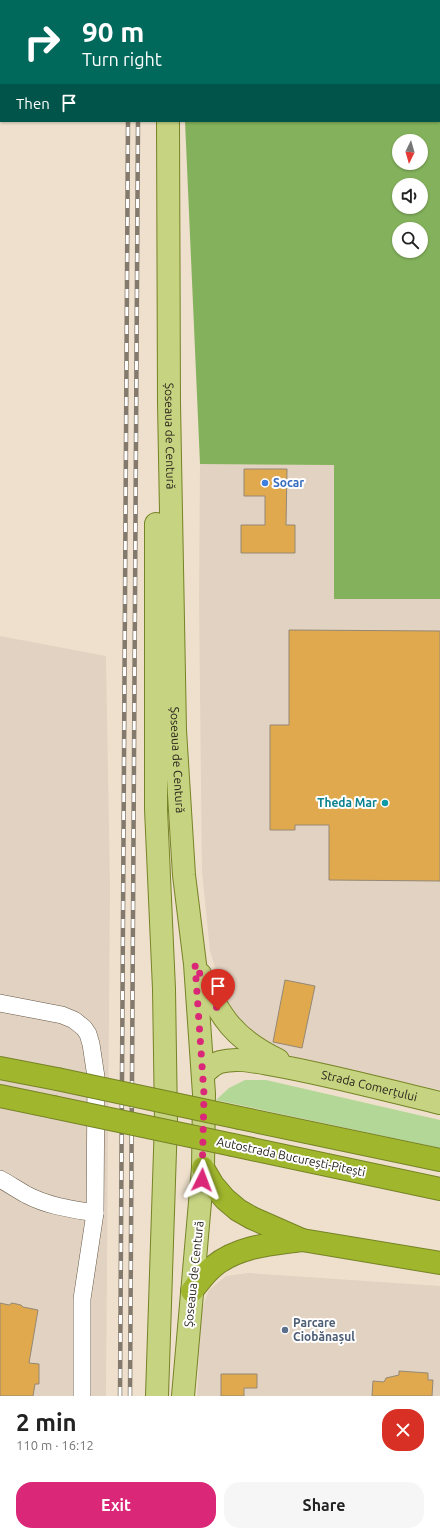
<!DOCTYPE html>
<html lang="en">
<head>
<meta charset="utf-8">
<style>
	body { margin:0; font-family:Ubuntu,sans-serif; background:#f6f6f6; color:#222; height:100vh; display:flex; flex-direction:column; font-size:15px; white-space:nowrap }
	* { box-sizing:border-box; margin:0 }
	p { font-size:13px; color:#767676 }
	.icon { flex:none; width:22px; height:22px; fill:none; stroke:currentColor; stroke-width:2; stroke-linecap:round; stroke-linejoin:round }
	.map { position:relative; height:1396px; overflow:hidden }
	.sheet { display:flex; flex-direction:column; background:#fff; flex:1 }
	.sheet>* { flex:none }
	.hud { position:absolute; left:0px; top:0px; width:440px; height:122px; box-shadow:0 1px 3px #0004; background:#00695c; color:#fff; overflow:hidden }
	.needle { width:26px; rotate:185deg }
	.tools { position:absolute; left:392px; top:134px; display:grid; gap:8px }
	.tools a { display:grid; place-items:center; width:36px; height:36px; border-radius:50%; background:#fff; box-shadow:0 1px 3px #0004; font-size:20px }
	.pin { position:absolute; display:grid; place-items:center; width:34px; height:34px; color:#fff; margin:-41px -17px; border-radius:50% 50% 50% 0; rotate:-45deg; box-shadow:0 0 4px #0007 }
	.pin .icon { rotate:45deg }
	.me { position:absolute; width:44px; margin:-22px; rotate:3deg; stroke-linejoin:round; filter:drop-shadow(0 0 3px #0008) }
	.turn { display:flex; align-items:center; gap:14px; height:84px; padding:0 16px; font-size:18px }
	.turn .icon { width:52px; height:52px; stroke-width:2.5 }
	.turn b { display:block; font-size:28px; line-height:34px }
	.then { display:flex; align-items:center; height:38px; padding:0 16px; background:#0003; gap:8px; font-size:15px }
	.round { display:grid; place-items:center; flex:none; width:42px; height:42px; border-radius:16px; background:#f6f6f6 }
	.summary { display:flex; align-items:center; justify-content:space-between; height:68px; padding:0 16px }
	h1 { font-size:24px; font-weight:700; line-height:30px }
	.action { display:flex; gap:8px; margin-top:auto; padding:8px 16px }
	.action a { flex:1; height:46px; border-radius:16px; background:#db2777; color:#fff; font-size:16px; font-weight:700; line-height:46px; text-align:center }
	.action a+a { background:#f6f6f6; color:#222 }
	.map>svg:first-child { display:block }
	.commercial { fill:#e2d2c1 }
	.green { fill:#b3d797 }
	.forest { fill:#84b25c; fill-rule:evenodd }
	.building { fill:#e1a94d; stroke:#948875 }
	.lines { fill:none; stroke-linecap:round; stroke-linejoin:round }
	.street-casing { stroke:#645846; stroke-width:18 }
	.primary-casing { stroke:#768326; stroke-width:24 }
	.highway-casing { stroke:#768326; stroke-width:24 }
	.street { stroke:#fff; stroke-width:17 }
	.primary { stroke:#c6d380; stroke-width:22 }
	.highway { stroke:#a0b62c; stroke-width:22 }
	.rail-casing { stroke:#83796c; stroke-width:4.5 }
	.rail { stroke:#fff; stroke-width:3; stroke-dasharray:9; stroke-linecap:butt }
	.highway-bridge-casing { stroke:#768326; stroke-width:24; stroke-linecap:butt }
	.highway-bridge { stroke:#a0b62c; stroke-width:22 }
	.route { stroke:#db2777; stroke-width:7; stroke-dasharray:0 12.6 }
	.shop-dot { fill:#3f7fe0; stroke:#fff; stroke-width:1.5 }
	.culture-dot { fill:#0f9aa8; stroke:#fff; stroke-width:1.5 }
	.service-dot { fill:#5c6f8a; stroke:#fff; stroke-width:1.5 }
	.labels { text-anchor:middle; stroke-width:4; stroke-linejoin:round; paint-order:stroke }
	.street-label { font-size:12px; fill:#28231b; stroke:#fff }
	.shop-label { font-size:12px; font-weight:bold; fill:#366cbe; stroke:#fff; text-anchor:start }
	.culture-label { font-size:12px; font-weight:bold; fill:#0d838f; stroke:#fff; text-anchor:end }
	.service-label { font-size:12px; font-weight:bold; fill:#4e5e75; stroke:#fff; text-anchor:start }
</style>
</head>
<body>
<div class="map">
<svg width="440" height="1396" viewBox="0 0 440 1396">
	<rect width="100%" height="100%" fill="#eee0cc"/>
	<g class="commercial">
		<path d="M 200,464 L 334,465 L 334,599 L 440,599 L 440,1090 L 287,1055 L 263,1043 L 236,1018 L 222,989 L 210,951 L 202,871 L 199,599 Z"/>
		<path d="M 0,636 L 106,656 L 110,887 L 106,1396 L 0,1396 Z"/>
		<path d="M 248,1273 L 440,1286 L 440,1396 L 197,1396 L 201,1312 L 209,1290 L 226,1276 Z"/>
	</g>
	<path class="green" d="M 245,1080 L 266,1080 L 440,1120 L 440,1148 L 216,1100 L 229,1088 Z"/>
	<path class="forest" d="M 182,0 L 440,0 L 440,599 L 334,599 L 334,465 L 200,464 L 185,121 L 439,121 L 439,1 ZM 399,141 L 421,141 L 421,163 L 399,163 ZM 399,185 L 421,185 L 421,207 L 399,207 ZM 399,229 L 421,229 L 421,251 L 399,251 Z"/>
	<g class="building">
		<path d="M 244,469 L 287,469 L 286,525 L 295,525 L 295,553 L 241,553 L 241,525 L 265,525 L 265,496 L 244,496 Z"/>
		<path d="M 289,630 L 440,631 L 440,881 L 329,880 L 329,825 L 295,825 L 295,830 L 270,830 L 270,725 L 289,725 Z"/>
		<path d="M 285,980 L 315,986 L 302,1048 L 273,1042 Z"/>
		<path d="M 0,1303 L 9,1305 L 12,1303 L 21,1305 L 23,1307 L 38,1310 L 29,1363 L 39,1364 L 39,1384 L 35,1384 L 33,1396 L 0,1396 Z"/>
		<path d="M 399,1371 L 428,1373 L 428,1380 L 433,1380 L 432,1396 L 372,1396 L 373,1381 L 384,1382 L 386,1378 L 399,1375 Z"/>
		<path d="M 221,1374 L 257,1374 L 257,1388 L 244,1388 L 244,1396 L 221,1396 Z"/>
	</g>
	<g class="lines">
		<defs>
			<g id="street">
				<path d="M 0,1003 L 62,1015 L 74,1020 L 84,1028 L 88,1034 L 91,1044 L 96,1077 L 95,1213 L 82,1299 L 82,1396"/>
				<path d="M 0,1179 C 9,1184 18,1190 27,1195 C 48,1206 71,1209 95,1213"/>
			</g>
			<g id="primary">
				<path d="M 157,1 L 158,0"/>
				<path id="s1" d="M 168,121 L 169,403 L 175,730 L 184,875 L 195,964 L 204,1094 L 203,1168 L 183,1396"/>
				<path d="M 156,524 L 156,809 L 164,989 L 166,1120 L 157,1396"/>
				<path d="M 200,974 C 220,1017 234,1039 278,1060"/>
				<path id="s2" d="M 203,1074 C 208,1070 213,1064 220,1062 C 237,1057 257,1062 274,1065 C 330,1075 385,1090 440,1103"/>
			</g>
			<g id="highway">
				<path d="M 0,1068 L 57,1079"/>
				<path d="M 0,1096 L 53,1107"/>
				<path d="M 240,1118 L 440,1160"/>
				<path d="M 233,1145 L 440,1189"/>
				<path d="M 203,1168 L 213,1185 L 225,1199 L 238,1210 L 252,1218 L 302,1240 L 440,1263"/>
				<path d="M 192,1291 C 199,1282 205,1273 214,1266 C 238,1246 272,1244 302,1240"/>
			</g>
		</defs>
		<use href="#street" class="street-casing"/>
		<use href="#primary" class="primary-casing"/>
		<use href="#highway" class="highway-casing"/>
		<use href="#street" class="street"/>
		<use href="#primary" class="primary"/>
		<use href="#highway" class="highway"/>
		<defs>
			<g id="rail">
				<path d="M 129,1 L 129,0"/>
				<path d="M 139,1 L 139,0"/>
				<path d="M 120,1396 L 128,121"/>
				<path d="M 130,1396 L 138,121"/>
			</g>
		</defs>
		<use href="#rail" class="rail-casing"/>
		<use href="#rail" class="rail"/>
		<defs>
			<g id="highway-bridge">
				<path d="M 57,1079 L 240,1118"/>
				<path d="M 53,1107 L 233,1145"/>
			</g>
		</defs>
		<use href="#highway-bridge" class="highway-bridge-casing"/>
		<use href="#highway-bridge" class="highway-bridge"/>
	</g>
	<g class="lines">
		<path class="route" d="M 202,1180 L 204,1094 L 195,964 L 218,1010"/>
	</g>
	<circle class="shop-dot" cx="265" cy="483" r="4"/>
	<circle class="culture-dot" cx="385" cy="803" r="4"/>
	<circle class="service-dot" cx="285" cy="1330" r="4"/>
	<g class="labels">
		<g class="street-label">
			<text dy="4" stroke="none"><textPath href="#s1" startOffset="315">Șoseaua de Centură</textPath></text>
			<text dy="4" stroke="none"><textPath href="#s1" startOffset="639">Șoseaua de Centură</textPath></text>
			<text dy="4" stroke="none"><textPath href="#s2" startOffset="173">Strada Comerțului</textPath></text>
			<text transform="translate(291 1157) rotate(12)" y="4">Autostrada București-Pitești</text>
			<text transform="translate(194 1274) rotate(-84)" y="4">Șoseaua de Centură</text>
		</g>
		<g class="shop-label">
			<text x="273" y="487">Socar</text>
		</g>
		<g class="culture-label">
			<text x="377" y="807">Theda Mar</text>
		</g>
		<g class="service-label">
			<text x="293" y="1327">Parcare<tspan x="293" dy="14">Ciobănașul</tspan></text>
		</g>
	</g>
</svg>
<div class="tools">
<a><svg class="needle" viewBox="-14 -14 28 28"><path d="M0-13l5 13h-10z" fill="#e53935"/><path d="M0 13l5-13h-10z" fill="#767676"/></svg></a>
<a><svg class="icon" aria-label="sound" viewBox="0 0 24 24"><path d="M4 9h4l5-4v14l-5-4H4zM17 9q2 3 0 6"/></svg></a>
<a><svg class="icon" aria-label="search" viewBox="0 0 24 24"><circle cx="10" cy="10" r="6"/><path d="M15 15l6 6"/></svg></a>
</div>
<div class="pin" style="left:218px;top:1010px;background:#d93025"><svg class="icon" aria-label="arrive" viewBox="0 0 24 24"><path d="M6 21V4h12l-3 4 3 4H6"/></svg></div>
<svg class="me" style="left:202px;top:1180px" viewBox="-20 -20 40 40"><path d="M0-17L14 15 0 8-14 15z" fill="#db2777" stroke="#fff" stroke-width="4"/></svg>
<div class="hud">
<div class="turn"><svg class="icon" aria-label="right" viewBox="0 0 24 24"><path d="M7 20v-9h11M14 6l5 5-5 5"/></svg><div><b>90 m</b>Turn right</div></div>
<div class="then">Then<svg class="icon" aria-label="arrive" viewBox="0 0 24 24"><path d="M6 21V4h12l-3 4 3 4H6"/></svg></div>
</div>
</div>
<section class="sheet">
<div class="summary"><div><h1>2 min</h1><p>110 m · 16:12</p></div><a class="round" style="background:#d93025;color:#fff"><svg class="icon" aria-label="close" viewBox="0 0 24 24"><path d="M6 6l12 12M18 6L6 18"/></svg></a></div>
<div class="action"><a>Exit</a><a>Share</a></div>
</section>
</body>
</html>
